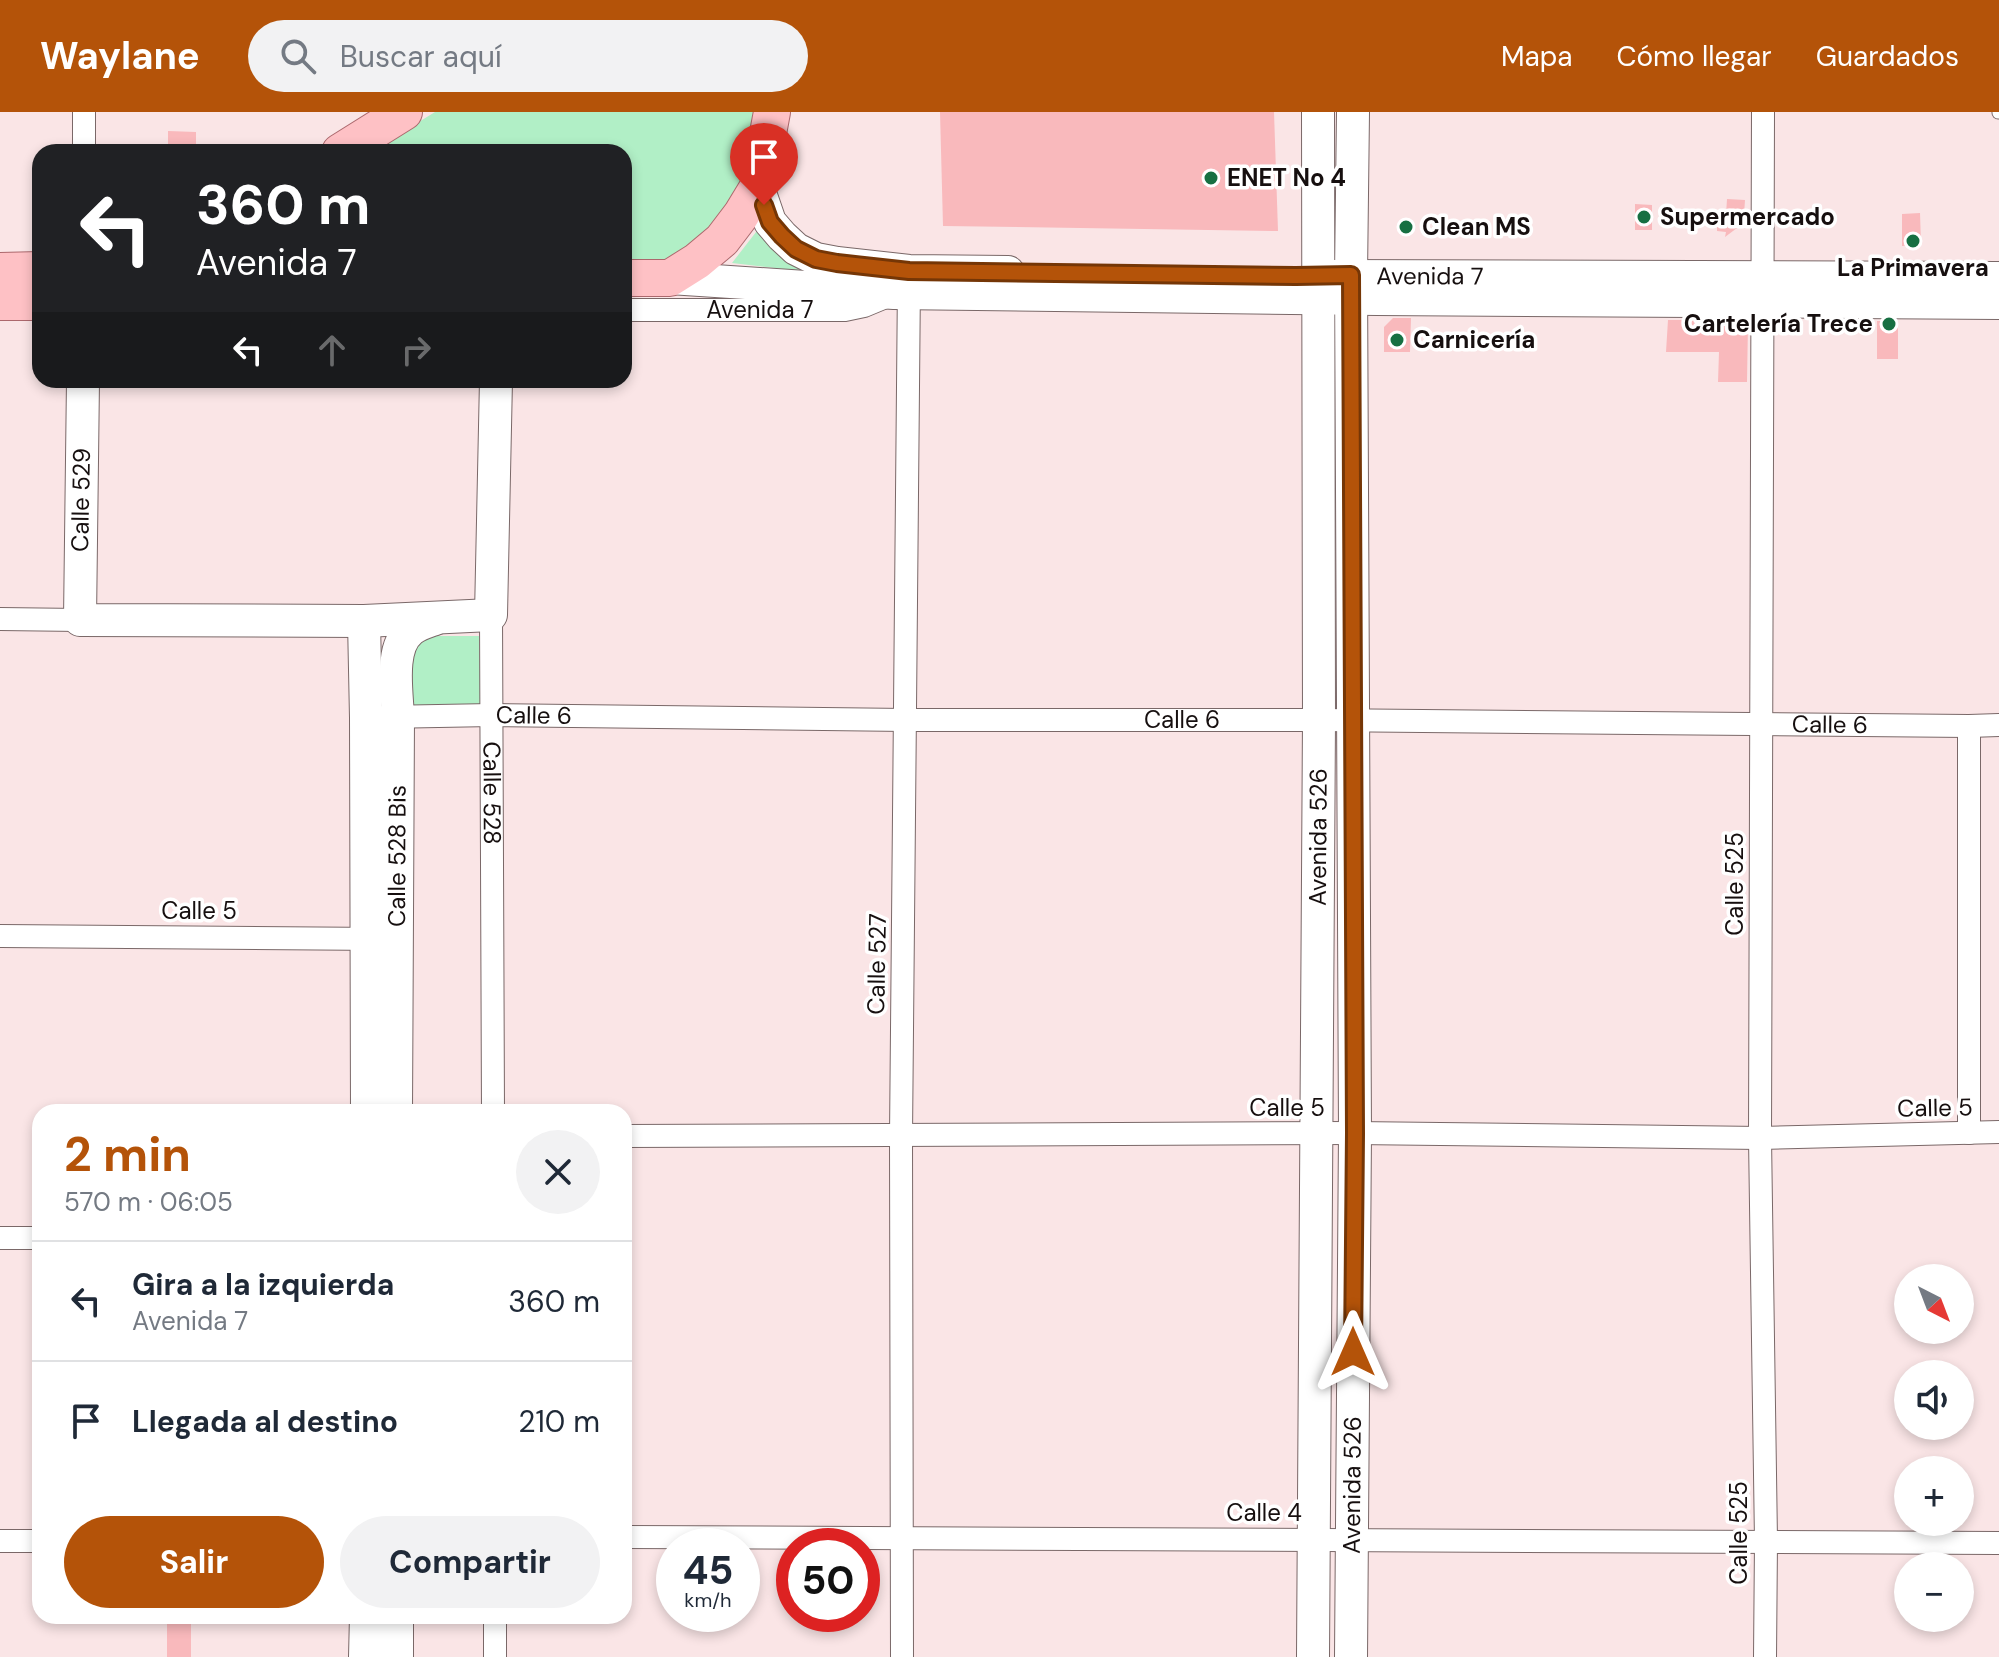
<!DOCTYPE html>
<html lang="es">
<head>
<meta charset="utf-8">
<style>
	body { margin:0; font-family:"DM Sans",sans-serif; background:#f2f2f3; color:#1f2937; height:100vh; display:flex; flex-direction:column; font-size:30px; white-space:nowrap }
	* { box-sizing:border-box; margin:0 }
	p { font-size:26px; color:#747a83 }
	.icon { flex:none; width:44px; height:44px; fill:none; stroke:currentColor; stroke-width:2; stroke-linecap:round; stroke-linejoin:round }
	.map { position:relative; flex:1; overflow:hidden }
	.drawer { position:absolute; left:32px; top:992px; width:600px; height:520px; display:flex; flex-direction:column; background:#fff; border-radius:24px; box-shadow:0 4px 12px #0003 }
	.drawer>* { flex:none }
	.hud { position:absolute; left:32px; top:32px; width:600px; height:244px; border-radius:24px; box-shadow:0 4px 12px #0003; background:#202124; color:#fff; overflow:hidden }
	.needle { width:52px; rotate:138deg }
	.fabs { position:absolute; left:1894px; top:1152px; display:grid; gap:16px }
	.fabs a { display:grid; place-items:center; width:80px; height:80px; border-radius:50%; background:#fff; box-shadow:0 4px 12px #0003; font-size:40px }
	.speed { position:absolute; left:656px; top:1416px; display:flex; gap:16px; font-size:40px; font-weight:700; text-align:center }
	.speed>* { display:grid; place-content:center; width:104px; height:104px; border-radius:50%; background:#fff; box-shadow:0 4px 12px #0003; line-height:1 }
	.speed small { font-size:20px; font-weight:400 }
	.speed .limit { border:12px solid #d22; background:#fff; color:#111 }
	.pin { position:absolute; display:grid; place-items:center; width:68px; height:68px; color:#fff; margin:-82px -34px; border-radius:50% 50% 50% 0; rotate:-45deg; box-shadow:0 0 8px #0007 }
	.pin .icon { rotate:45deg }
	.me { position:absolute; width:88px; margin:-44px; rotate:0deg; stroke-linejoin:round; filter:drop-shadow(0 0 6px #0008) }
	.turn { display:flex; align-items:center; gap:28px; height:168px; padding:0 32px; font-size:36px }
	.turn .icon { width:104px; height:104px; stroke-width:2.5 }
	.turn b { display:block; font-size:56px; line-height:68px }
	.lanes { display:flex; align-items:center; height:76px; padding:0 32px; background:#0003; justify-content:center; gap:40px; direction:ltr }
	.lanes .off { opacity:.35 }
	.round { display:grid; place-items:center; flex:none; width:84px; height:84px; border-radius:42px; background:#f2f2f3 }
	.headline { display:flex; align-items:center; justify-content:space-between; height:136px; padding:0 32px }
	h1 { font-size:48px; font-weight:700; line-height:60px; color:#b45309 }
	.button { display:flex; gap:16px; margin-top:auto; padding:16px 32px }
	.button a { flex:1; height:92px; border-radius:48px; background:#b45309; color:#fff; font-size:32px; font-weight:700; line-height:92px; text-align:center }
	.button a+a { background:#f2f2f3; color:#1f2937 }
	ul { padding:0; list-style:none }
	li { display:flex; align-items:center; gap:24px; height:120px; padding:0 32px; border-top:2px solid #e0e1e3 }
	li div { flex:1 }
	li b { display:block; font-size:30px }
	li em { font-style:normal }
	header { display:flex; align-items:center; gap:48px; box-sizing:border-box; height:112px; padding:0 40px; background:#b45309; color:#fff }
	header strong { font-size:38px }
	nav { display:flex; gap:44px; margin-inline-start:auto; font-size:28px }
	.search { width:560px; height:72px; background:#f2f2f3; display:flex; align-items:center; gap:20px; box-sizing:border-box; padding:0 28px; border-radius:44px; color:#747a83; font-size:30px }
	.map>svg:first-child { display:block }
	.green { fill:#b1efc6 }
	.building { fill:#f9b9bc }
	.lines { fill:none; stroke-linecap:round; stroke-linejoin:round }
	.lane-casing { stroke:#7a6868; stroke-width:13 }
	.street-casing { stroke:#7a6868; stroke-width:24 }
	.secondary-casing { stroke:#7a6868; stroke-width:34 }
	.primary-casing { stroke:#ac686d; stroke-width:38 }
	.lane { stroke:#fff; stroke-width:11 }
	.street { stroke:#fff; stroke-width:22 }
	.secondary { stroke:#fff; stroke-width:32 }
	.primary { stroke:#fec1c5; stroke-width:36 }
	.route-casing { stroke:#753606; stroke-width:20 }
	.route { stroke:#b45309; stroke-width:14 }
	.poi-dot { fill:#176f42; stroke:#fff; stroke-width:3 }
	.labels { text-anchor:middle; stroke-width:7; stroke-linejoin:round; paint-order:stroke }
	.poi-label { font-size:24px; font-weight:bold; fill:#160f0f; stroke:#fff; text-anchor:start }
	.street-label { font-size:24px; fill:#160f0f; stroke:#fff }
</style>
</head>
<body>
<header>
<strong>Waylane</strong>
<div class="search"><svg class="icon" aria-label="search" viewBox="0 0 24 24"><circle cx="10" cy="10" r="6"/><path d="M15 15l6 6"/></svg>Buscar aquí</div>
<nav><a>Mapa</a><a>Cómo llegar</a><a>Guardados</a></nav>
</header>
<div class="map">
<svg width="1999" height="1545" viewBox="0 0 1999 1545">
	<rect width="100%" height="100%" fill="#fae5e6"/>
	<g class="green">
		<path d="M 435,0 L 758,0 L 743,80 L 674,152 L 624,152 L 624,40 L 370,40 Z"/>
		<path d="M 763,111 L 876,168 L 732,151 Z"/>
		<path d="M 420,524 L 479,524 L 481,598 L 412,601 L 408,538 Z"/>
	</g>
	<g class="building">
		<path d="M 940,0 L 1274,0 L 1278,119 L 943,114 Z"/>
		<path d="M 168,19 L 196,20 L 196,40 L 168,40 Z"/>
		<path d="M 1727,87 L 1745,88 L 1744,103 L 1749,103 L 1749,107 L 1725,125 L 1726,120 L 1717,119 L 1717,103 L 1726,103 Z"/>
		<path d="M 1635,92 L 1652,93 L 1652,118 L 1635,118 Z"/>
		<path d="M 1920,101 L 1921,133 L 1902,134 L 1902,102 Z"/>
		<path d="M 1393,206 L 1411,206 L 1410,240 L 1384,240 L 1384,215 Z"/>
		<path d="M 1668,208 L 1745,208 L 1748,211 L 1747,270 L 1718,270 L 1719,240 L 1666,240 Z"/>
		<rect x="1877" y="209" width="21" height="38"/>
		<rect x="167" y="1504" width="24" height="41"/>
	</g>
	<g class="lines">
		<defs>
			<path id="lane" d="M 1998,1 L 1998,0"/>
			<g id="street">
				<path d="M 1763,0 L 1760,1026 L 1766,1429 L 1765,1545"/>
				<path d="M 84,40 L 84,0"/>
				<path id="s1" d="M 624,198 L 845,198 L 864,194 L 888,184"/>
				<path id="s2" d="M 491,503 L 493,1000"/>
				<path d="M 0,507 L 80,508"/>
				<path id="s3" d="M 384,605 L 492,603 L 906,608 L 1319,608 L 1969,614 L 1999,613"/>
				<path d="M 0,824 L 381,827"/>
				<path d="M 1969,1021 L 1969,614"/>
				<path d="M 624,1024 L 1355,1021 L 1760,1026 L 1999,1020"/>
				<path d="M 0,1126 L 40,1126"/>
				<path d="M 624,1425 L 1999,1431"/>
				<path d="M 0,1429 L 40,1429"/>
				<path d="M 495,1504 L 495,1545"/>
				<path d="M 902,1545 L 901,1024 L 909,168"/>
			</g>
			<g id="secondary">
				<path d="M 758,75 L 770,110 L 782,124 L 796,137 L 816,147 L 837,151 L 909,159 L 1008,160"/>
				<path id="s4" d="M 1330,164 L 1999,166"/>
				<path d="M 670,166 L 894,181 L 1377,187 L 1999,191"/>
				<path d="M 83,268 L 80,508 L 364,509 L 491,503 L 496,268"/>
				<path d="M 364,509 L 366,606 L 367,1000"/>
				<path id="s5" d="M 396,1000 L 398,605 C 397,580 389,535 411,518 C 417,513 427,510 435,507"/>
				<path d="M 397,1504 L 397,1545"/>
				<path d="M 365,1545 L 366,1504"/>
				<path id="s6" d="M 1313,1545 L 1319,608 L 1318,0"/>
				<path id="s7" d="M 1351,1545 L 1355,1021 L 1351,163 L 1353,0"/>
			</g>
			<g id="primary">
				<path d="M 340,40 L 404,0"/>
				<path d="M 0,159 L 40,158"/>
				<path d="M 624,166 L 670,166 L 697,149 L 722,128 L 741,103 L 758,75 L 772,0"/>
				<path d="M 0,190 L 40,190"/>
			</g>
		</defs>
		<use href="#lane" class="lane-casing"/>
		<use href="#street" class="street-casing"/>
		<use href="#secondary" class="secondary-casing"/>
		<use href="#primary" class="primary-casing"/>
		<use href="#lane" class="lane"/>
		<use href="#street" class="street"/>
		<use href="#secondary" class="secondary"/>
		<use href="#primary" class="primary"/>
	</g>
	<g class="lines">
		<defs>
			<path id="route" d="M 764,93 L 770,110 L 782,124 L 796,137 L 816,147 L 837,151 L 909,159 L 1296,164 L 1351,163 L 1355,1021 L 1353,1240"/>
		</defs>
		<use href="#route" class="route-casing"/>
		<use href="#route" class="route"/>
	</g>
	<g class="poi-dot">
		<circle cx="1211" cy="66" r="8"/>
		<circle cx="1644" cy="105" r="8"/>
		<circle cx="1406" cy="115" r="8"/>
		<circle cx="1913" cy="129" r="8"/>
		<circle cx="1889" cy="212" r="8"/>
		<circle cx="1397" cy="228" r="8"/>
	</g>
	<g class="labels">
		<g class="poi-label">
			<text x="1227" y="74">ENET No 4</text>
			<text x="1660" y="113">Supermercado</text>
			<text x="1422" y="123">Clean MS</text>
			<text x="1913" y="164" text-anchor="middle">La Primavera</text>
			<text x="1873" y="220" text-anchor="end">Cartelería Trece</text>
			<text x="1413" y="236">Carnicería</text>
		</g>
		<g class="street-label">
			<text dy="8" stroke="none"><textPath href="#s4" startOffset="100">Avenida 7</textPath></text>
			<text dy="8" stroke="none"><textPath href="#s1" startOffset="136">Avenida 7</textPath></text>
			<text transform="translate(81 388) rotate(-89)" y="8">Calle 529</text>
			<text dy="8" stroke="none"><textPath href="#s3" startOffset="150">Calle 6</textPath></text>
			<text dy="8" stroke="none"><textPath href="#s3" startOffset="798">Calle 6</textPath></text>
			<text dy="8" stroke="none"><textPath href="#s3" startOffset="1446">Calle 6</textPath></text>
			<text dy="8" stroke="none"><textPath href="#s2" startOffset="178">Calle 528</textPath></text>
			<text dy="8" stroke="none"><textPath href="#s6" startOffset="820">Avenida 526</textPath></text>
			<text dy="8" stroke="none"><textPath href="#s5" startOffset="256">Calle 528 Bis</textPath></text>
			<text transform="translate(1735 772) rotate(-90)" y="8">Calle 525</text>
			<text x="199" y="807">Calle 5</text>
			<text transform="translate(877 852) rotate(-89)" y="8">Calle 527</text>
			<text x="1287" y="1004">Calle 5</text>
			<text transform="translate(1935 996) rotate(-1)" y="8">Calle 5</text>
			<text dy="8" stroke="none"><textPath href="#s7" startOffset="172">Avenida 526</textPath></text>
			<text x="1264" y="1409">Calle 4</text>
			<text transform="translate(1739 1421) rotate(-90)" y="8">Calle 525</text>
		</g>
	</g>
</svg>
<div class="fabs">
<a><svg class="needle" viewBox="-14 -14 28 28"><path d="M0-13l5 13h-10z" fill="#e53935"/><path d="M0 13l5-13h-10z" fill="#747a83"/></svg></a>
<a><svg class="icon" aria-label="sound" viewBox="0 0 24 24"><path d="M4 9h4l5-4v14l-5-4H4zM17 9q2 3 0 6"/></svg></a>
<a>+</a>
<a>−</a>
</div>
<div class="speed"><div>45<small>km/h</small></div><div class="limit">50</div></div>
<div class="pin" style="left:764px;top:93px;background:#d93025"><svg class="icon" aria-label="arrive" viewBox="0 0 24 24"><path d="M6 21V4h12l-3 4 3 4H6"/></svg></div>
<svg class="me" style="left:1353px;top:1240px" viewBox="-20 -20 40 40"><path d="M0-17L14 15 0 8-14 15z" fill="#b45309" stroke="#fff" stroke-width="4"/></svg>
<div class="hud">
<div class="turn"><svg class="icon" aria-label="left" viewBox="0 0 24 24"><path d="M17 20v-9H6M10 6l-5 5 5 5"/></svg><div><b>360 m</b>Avenida 7</div></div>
<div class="lanes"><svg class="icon" aria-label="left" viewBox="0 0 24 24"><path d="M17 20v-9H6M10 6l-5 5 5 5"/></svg><svg class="icon off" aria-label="ahead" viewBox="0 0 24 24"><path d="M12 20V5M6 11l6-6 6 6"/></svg><svg class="icon off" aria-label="right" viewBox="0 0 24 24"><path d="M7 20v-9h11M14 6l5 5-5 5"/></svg></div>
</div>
<section class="drawer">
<div class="headline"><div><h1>2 min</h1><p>570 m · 06:05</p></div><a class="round"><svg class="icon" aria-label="close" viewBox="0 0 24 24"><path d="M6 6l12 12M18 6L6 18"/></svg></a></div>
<ul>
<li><svg class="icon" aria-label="left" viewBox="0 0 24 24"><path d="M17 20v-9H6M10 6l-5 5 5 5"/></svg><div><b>Gira a la izquierda</b><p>Avenida 7</p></div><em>360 m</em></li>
<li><svg class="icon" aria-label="arrive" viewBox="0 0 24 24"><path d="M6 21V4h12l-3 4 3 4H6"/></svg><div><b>Llegada al destino</b></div><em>210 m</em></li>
</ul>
<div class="button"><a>Salir</a><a>Compartir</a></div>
</section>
</div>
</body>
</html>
